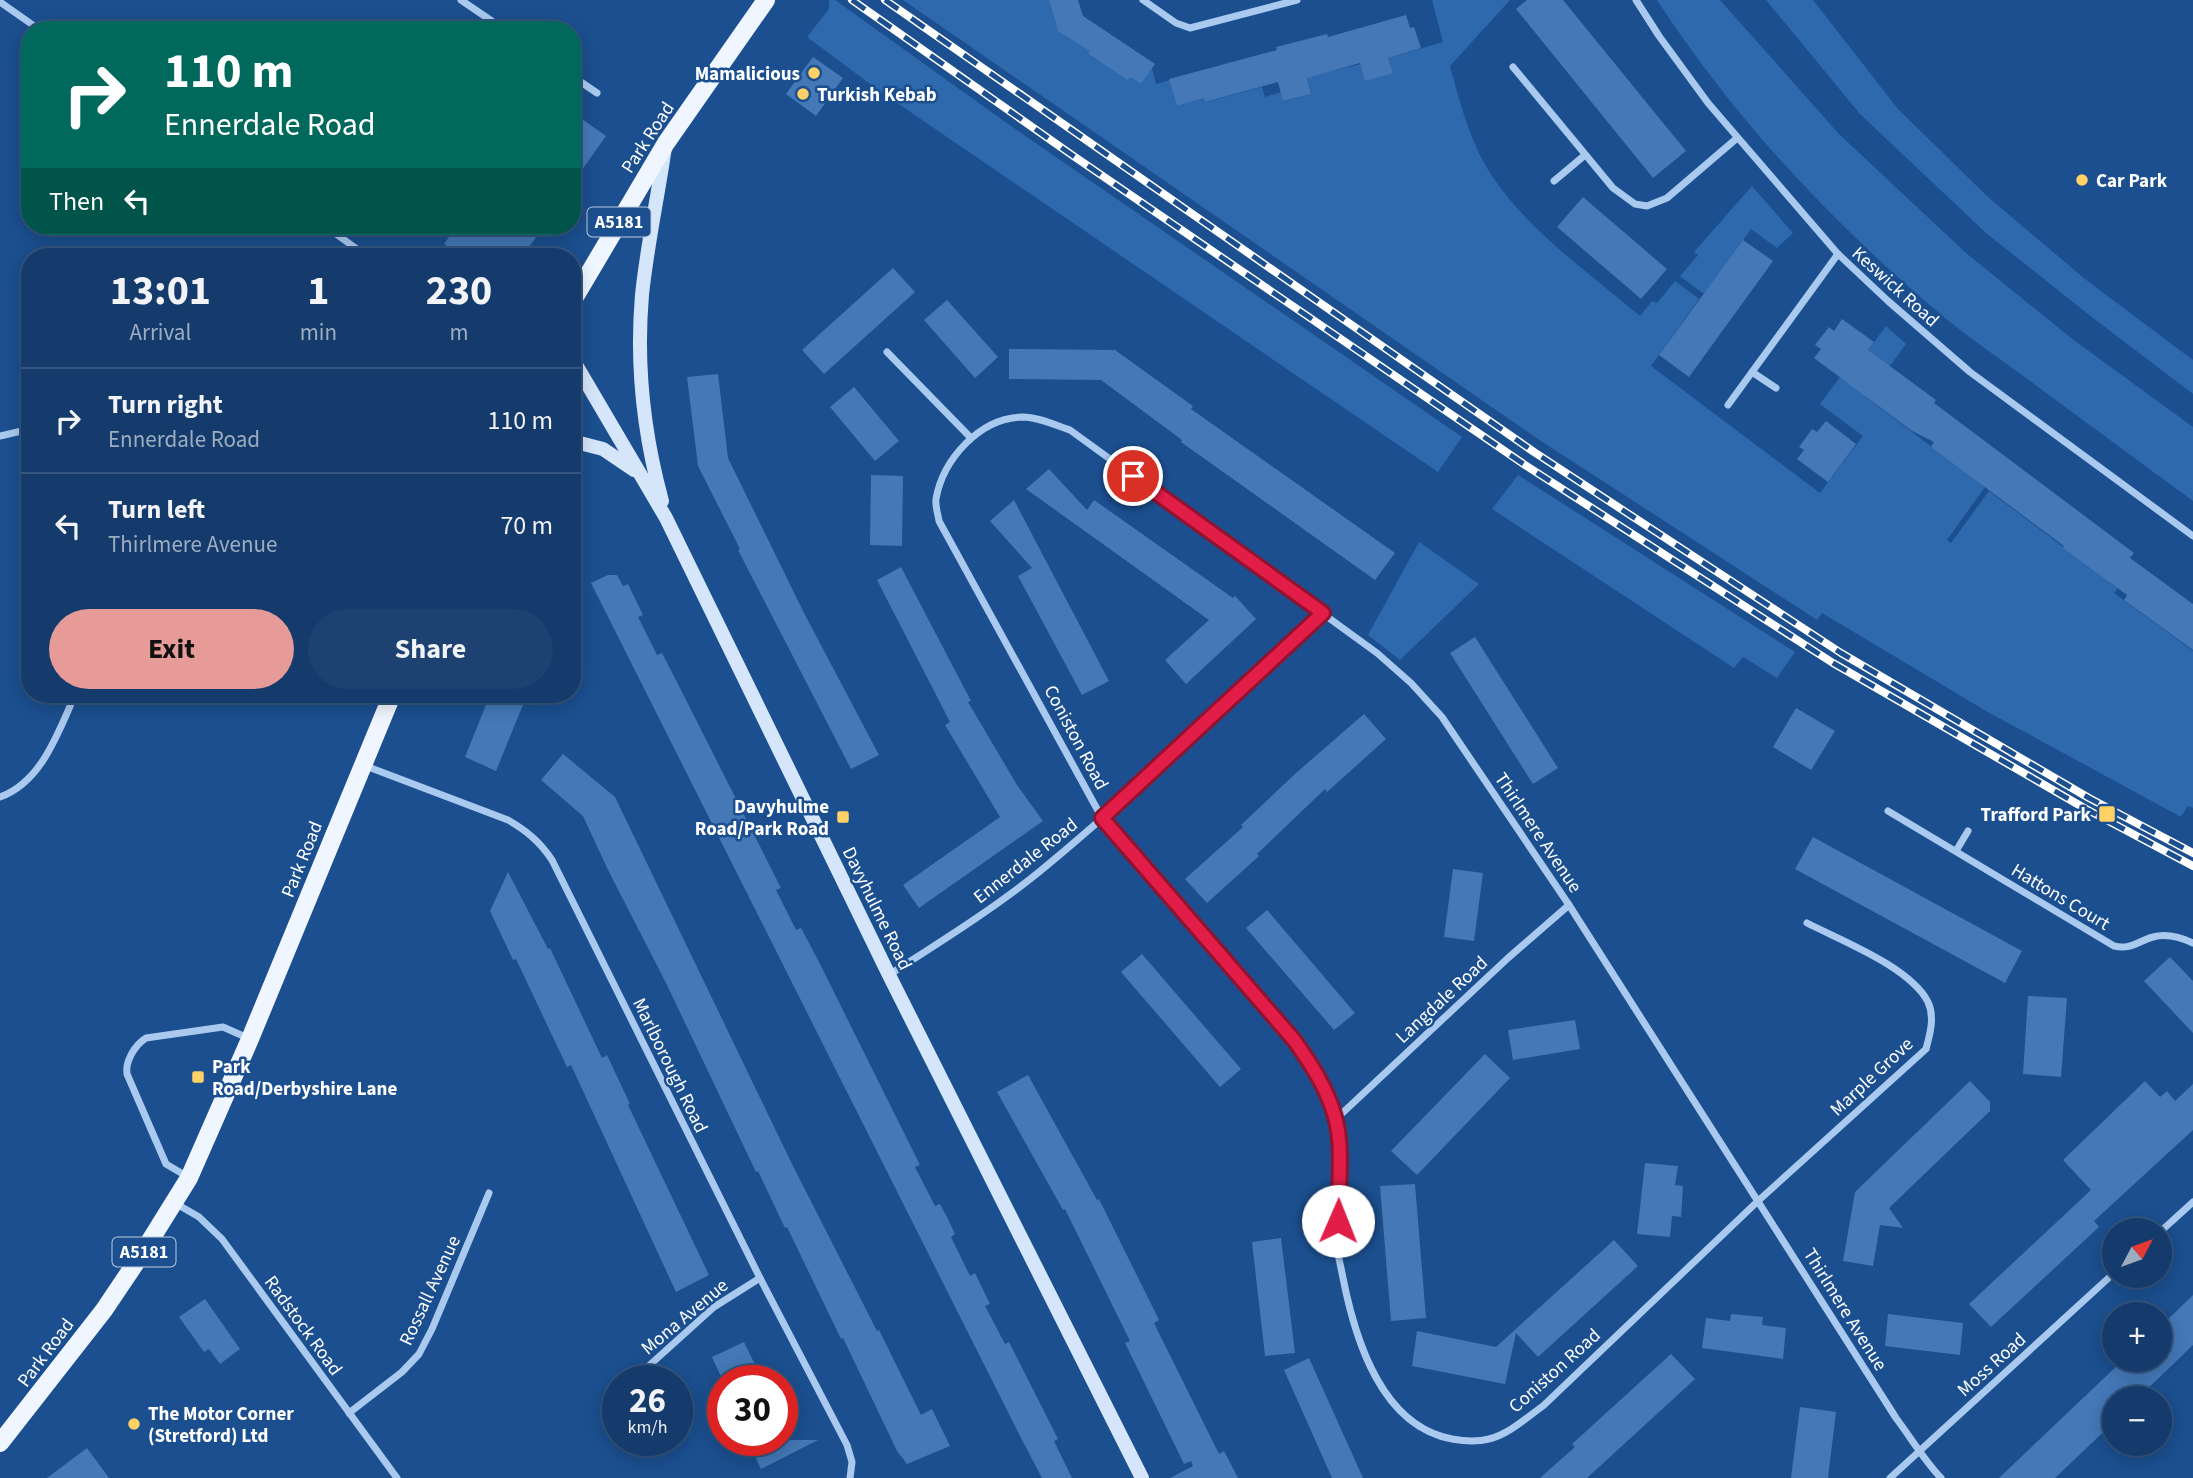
<!DOCTYPE html>
<html lang="en">
<head>
<meta charset="utf-8">
<style>
	body { margin:0; font-family:"Source Sans 3",sans-serif; background:#1d4271; color:#f1f3f6; height:100vh; display:flex; flex-direction:column; font-size:26px; white-space:nowrap }
	* { box-sizing:border-box; margin:0 }
	p { font-size:23px; color:#9dadc1 }
	.icon { flex:none; width:38px; height:38px; fill:none; stroke:currentColor; stroke-width:2; stroke-linecap:round; stroke-linejoin:round }
	.map { position:relative; flex:1; overflow:hidden }
	.details { position:absolute; left:21px; top:248px; width:560px; height:455px; display:flex; flex-direction:column; background:#143b6b; border-radius:28px; box-shadow:0 4px 18px #0003,0 0 0 2px #33557e }
	.details>* { flex:none }
	.hud { position:absolute; left:21px; top:21px; width:560px; height:214px; border-radius:28px; box-shadow:0 4px 18px #0003,0 0 0 2px #33557e; background:#00695c; color:#fff; overflow:hidden }
	.needle { width:46px; rotate:49deg }
	.fabs { position:absolute; left:2102px; top:1218px; display:grid; gap:14px }
	.fabs a { display:grid; place-items:center; width:70px; height:70px; border-radius:50%; background:#143b6b; box-shadow:0 4px 18px #0003,0 0 0 2px #33557e; font-size:35px }
	.speed { position:absolute; left:602px; top:1365px; display:flex; gap:14px; font-size:35px; font-weight:700; text-align:center }
	.speed>* { display:grid; place-content:center; width:91px; height:91px; border-radius:50%; background:#143b6b; box-shadow:0 4px 18px #0003,0 0 0 2px #33557e; line-height:1 }
	.speed small { font-size:18px; font-weight:400 }
	.speed .limit { border:10px solid #d22; background:#fff; color:#111 }
	.pin { position:absolute; display:grid; place-items:center; width:60px; height:60px; color:#fff; margin:-30px; border:4px solid #fff; border-radius:50%; box-shadow:0 2px 7px #0007 }
	.me { position:absolute; width:77px; margin:-38px; rotate:1deg; stroke-linejoin:round; filter:drop-shadow(0 0 5px #0008) }
	.turn { display:flex; align-items:center; gap:24px; height:147px; padding:0 28px; font-size:32px }
	.turn .icon { width:91px; height:91px; stroke-width:2.5 }
	.turn b { display:block; font-size:49px; line-height:60px }
	.then { display:flex; align-items:center; height:66px; padding:0 28px; background:#0003; gap:14px; font-size:26px }
	.eta { display:flex; justify-content:space-evenly; align-items:center; height:119px; text-align:center }
	.eta b { font-size:42px; font-weight:700; line-height:49px }
	.button { display:flex; gap:14px; margin-top:auto; padding:14px 28px }
	.button a { flex:1; height:80px; border-radius:42px; background:#e69b98; color:#111; font-size:28px; font-weight:700; line-height:80px; text-align:center }
	.button a+a { background:#1d4271; color:#f1f3f6 }
	ul { padding:0; list-style:none }
	li { display:flex; align-items:center; gap:21px; height:105px; padding:0 28px; border-top:2px solid #33557e }
	li div { flex:1 }
	li b { display:block; font-size:26px }
	li em { font-style:normal }
	.map>svg:first-child { display:block }
	.green { fill:#2e69ad }
	.building { fill:#4478b7 }
	.lines { fill:none; stroke-linecap:round; stroke-linejoin:round }
	.street { stroke:#a9c9ee; stroke-width:7 }
	.secondary { stroke:#d6e6fa; stroke-width:14 }
	.primary { stroke:#f0f6ff; stroke-width:18 }
	.rail-casing { stroke:#fff; stroke-width:8 }
	.rail { stroke:#1b4f8f; stroke-width:5; stroke-dasharray:16; stroke-linecap:butt }
	.route-casing { stroke:#92132f; stroke-width:18 }
	.route { stroke:#e11d48; stroke-width:12 }
	.poi-dot { fill:#ffd166; stroke:#1b4f8f; stroke-width:2.5 }
	.labels { text-anchor:middle; stroke-width:5; stroke-linejoin:round; paint-order:stroke }
	.shield { fill:#1b4f8f; stroke:#bbcadd; stroke-width:2 }
	.shield-label { font-size:18px; font-weight:bold; fill:#fff }
	.poi-label { font-size:19px; font-weight:bold; fill:#fff; stroke:#1b4f8f; text-anchor:start }
	.street-label { font-size:19px; fill:#fff; stroke:#1b4f8f }
</style>
</head>
<body>
<div class="map">
<svg width="2193" height="1478" viewBox="0 0 2193 1478">
	<rect width="100%" height="100%" fill="#1b4f8f"/>
	<g class="green">
		<path d="M 829,0 L 835,0 L 1011,126 L 1462,437 L 1438,472 L 881,92 L 807,37 L 829,9 Z"/>
		<path d="M 903,0 L 1049,0 L 1056,25 L 1075,20 L 1090,51 L 1088,54 L 1095,59 L 1098,56 L 1141,84 L 1152,68 L 1156,84 L 1170,80 L 1177,106 L 1204,98 L 1206,102 L 1262,87 L 1265,97 L 1281,92 L 1284,101 L 1311,94 L 1307,77 L 1361,64 L 1392,72 L 1388,58 L 1443,42 L 1432,0 L 1510,0 L 1450,66 C 1460,103 1471,144 1492,176 C 1530,232 1589,273 1640,316 L 1652,301 L 1657,303 L 1675,281 L 1699,299 L 1651,366 L 1820,493 L 1863,436 L 1820,404 L 1840,377 L 1845,381 L 1886,326 L 1906,344 L 1867,398 L 1985,487 L 1947,540 L 1951,543 L 1989,491 L 2118,588 L 2114,593 L 2193,651 L 2193,808 L 2188,806 L 2181,817 L 1986,711 L 1822,613 L 1817,620 L 1541,441 Z"/>
		<path d="M 1657,0 L 1720,0 L 1839,134 L 1966,253 L 2075,341 L 2193,427 L 2193,501 C 2137,460 2082,419 2026,378 C 1999,358 1971,339 1945,318 C 1835,226 1735,120 1657,0 Z"/>
		<path d="M 1766,0 L 1813,0 L 1898,109 L 1988,197 L 2085,279 L 2193,360 L 2193,394 L 2093,318 L 1986,233 L 1860,114 Z"/>
		<path d="M 1752,186 L 1793,233 L 1777,248 L 1751,229 L 1704,294 L 1680,276 L 1698,255 L 1694,252 Z"/>
		<path d="M 1518,475 L 1795,652 L 1777,678 L 1743,657 L 1734,668 L 1492,509 Z"/>
		<path d="M 1419,542 L 1479,584 L 1400,660 L 1368,635 Z"/>
	</g>
	<g class="building">
		<path d="M 1049,0 L 1078,0 L 1083,16 L 1155,64 L 1141,84 L 1130,77 L 1128,80 L 1088,54 L 1090,51 L 1058,31 Z"/>
		<path d="M 1527,0 L 1563,0 L 1686,151 L 1653,178 L 1516,9 Z"/>
		<path d="M 1406,15 L 1410,28 L 1414,27 L 1421,48 L 1388,58 L 1393,73 L 1365,81 L 1360,63 L 1307,78 L 1311,94 L 1283,101 L 1278,82 L 1205,102 L 1204,98 L 1177,106 L 1169,79 L 1277,50 L 1276,47 L 1327,34 L 1328,37 Z"/>
		<path d="M 813,57 L 843,78 L 816,116 L 786,94 Z"/>
		<path d="M 572,112 L 606,136 L 572,184 Z"/>
		<path d="M 1583,197 L 1667,269 L 1641,299 L 1557,227 Z"/>
		<path d="M 457,226 L 544,226 L 522,257 L 463,257 L 444,244 Z"/>
		<path d="M 1743,240 L 1773,261 L 1689,377 L 1659,355 Z"/>
		<path d="M 893,268 L 915,292 L 824,374 L 802,350 Z"/>
		<path d="M 947,300 L 998,357 L 975,378 L 924,320 Z"/>
		<path d="M 1842,319 L 1874,342 L 1868,350 L 1936,400 L 1934,403 L 2134,553 L 2130,558 L 2193,604 L 2193,650 L 2124,600 L 2127,595 L 2063,548 L 2064,546 L 1931,447 L 1934,442 L 1912,431 L 1814,358 L 1821,349 L 1815,345 L 1829,327 L 1834,331 Z"/>
		<path d="M 1009,349 L 1115,350 L 1193,406 L 1191,409 L 1395,553 L 1375,580 L 1181,442 L 1182,440 L 1101,380 L 1009,379 Z"/>
		<path d="M 718,374 L 728,458 L 804,613 L 879,755 L 851,769 L 738,550 L 740,549 L 698,466 L 687,377 Z"/>
		<path d="M 854,387 L 899,441 L 875,461 L 830,407 Z"/>
		<path d="M 1826,421 L 1856,444 L 1828,482 L 1797,459 L 1804,450 L 1799,447 L 1812,429 L 1817,432 Z"/>
		<path d="M 1049,469 L 1087,510 L 1094,500 L 1233,598 L 1235,596 L 1256,619 L 1186,684 L 1165,660 L 1209,620 L 1026,489 Z"/>
		<path d="M 871,475 L 903,476 L 902,546 L 870,545 Z"/>
		<path d="M 1014,500 L 1109,681 L 1082,695 L 1018,576 L 1032,568 L 990,521 Z"/>
		<path d="M 901,567 L 971,701 L 968,702 L 1017,785 L 1043,821 L 919,908 L 903,885 L 1000,817 L 945,725 L 950,722 L 877,580 Z"/>
		<path d="M 608,575 L 617,575 L 623,586 L 628,584 L 643,615 L 638,617 L 657,655 L 662,653 L 680,688 L 781,888 L 776,890 L 796,930 L 801,928 L 817,958 L 920,1165 L 915,1167 L 935,1206 L 940,1204 L 948,1219 L 955,1234 L 951,1237 L 970,1276 L 975,1273 L 990,1304 L 985,1306 L 1005,1344 L 1009,1342 L 1058,1439 L 1054,1441 L 1072,1478 L 1042,1478 L 1021,1438 L 591,583 Z"/>
		<path d="M 1475,637 L 1558,768 L 1533,784 L 1450,653 Z"/>
		<path d="M 490,695 L 527,695 L 496,771 L 465,757 Z"/>
		<path d="M 1796,708 L 1835,731 L 1811,770 L 1773,747 Z"/>
		<path d="M 1364,714 L 1386,739 L 1327,792 L 1325,789 L 1257,854 L 1259,856 L 1207,903 L 1185,879 L 1243,827 L 1241,825 L 1296,773 Z"/>
		<path d="M 563,754 L 615,797 L 792,1164 L 877,1331 L 879,1330 L 921,1415 L 932,1409 L 950,1446 L 907,1464 L 897,1451 L 843,1338 L 841,1339 L 787,1227 L 785,1228 L 758,1171 L 756,1172 L 666,983 L 608,870 L 583,816 L 541,780 Z"/>
		<path d="M 1813,837 L 2022,951 L 2005,983 L 1795,869 Z"/>
		<path d="M 1453,869 L 1483,873 L 1474,941 L 1444,937 Z"/>
		<path d="M 508,872 L 548,949 L 550,948 L 602,1058 L 607,1055 L 630,1104 L 628,1105 L 709,1275 L 676,1292 L 571,1065 L 567,1067 L 516,959 L 513,960 L 490,911 Z"/>
		<path d="M 1267,910 L 1355,1013 L 1334,1030 L 1246,928 Z"/>
		<path d="M 1142,954 L 1241,1069 L 1220,1087 L 1121,972 Z"/>
		<path d="M 2170,957 L 2193,981 L 2193,1033 L 2144,981 Z"/>
		<path d="M 2028,996 L 2067,998 L 2061,1077 L 2023,1074 Z"/>
		<path d="M 1575,1020 L 1580,1049 L 1513,1060 L 1508,1030 Z"/>
		<path d="M 1485,1054 L 1510,1078 L 1417,1175 L 1391,1151 Z"/>
		<path d="M 1028,1075 L 1097,1200 L 1099,1199 L 1159,1320 L 1154,1323 L 1219,1454 L 1224,1451 L 1238,1478 L 1170,1478 L 1193,1466 L 1191,1461 L 1184,1464 L 1125,1343 L 1130,1341 L 1065,1209 L 1063,1210 L 997,1092 Z"/>
		<path d="M 1970,1081 L 1990,1102 L 1990,1111 L 1889,1208 L 1903,1228 L 1880,1225 L 1873,1266 L 1843,1261 L 1855,1192 Z"/>
		<path d="M 2145,1081 L 2160,1097 L 2167,1091 L 2175,1101 L 2193,1084 L 2193,1130 L 2094,1221 L 2099,1227 L 1991,1327 L 1969,1304 L 2091,1190 L 2063,1160 Z"/>
		<path d="M 1645,1163 L 1678,1166 L 1675,1185 L 1683,1186 L 1681,1217 L 1672,1216 L 1670,1237 L 1637,1234 Z"/>
		<path d="M 1415,1184 L 1426,1318 L 1391,1321 L 1380,1186 Z"/>
		<path d="M 1281,1238 L 1295,1353 L 1265,1356 L 1252,1242 Z"/>
		<path d="M 1614,1240 L 1638,1266 L 1538,1357 L 1516,1333 L 1505,1384 L 1412,1366 L 1417,1331 L 1496,1347 Z"/>
		<path d="M 2193,1295 L 2193,1345 L 2138,1398 L 2114,1398 L 2114,1422 L 2055,1478 L 1999,1478 L 2123,1360 L 2160,1360 L 2160,1327 Z"/>
		<path d="M 205,1299 L 240,1349 L 220,1364 L 209,1349 L 204,1352 L 179,1317 Z"/>
		<path d="M 1731,1314 L 1763,1317 L 1762,1325 L 1786,1328 L 1783,1359 L 1702,1348 L 1706,1318 L 1730,1321 Z"/>
		<path d="M 1888,1314 L 1963,1323 L 1960,1355 L 1885,1346 Z"/>
		<path d="M 744,1342 L 763,1381 L 723,1381 L 712,1357 Z"/>
		<path d="M 1671,1354 L 1695,1379 L 1587,1478 L 1540,1478 L 1575,1447 L 1572,1444 Z"/>
		<path d="M 1309,1358 L 1363,1478 L 1332,1478 L 1284,1370 Z"/>
		<path d="M 1800,1407 L 1836,1412 L 1828,1478 L 1791,1478 Z"/>
		<path d="M 747,1440 L 818,1440 L 761,1469 Z"/>
		<path d="M 87,1448 L 109,1478 L 47,1478 Z"/>
	</g>
	<g class="lines">
		<g class="street">
			<path d="M 461,0 L 505,30"/>
			<path d="M 1143,0 L 1176,23 L 1190,28 L 1297,0"/>
			<path d="M 1636,0 L 1659,36 L 1708,103 L 1838,254 L 1888,301 L 1970,372 L 2193,536"/>
			<path d="M 0,2 L 40,30"/>
			<path d="M 1513,67 L 1613,188 L 1635,204 L 1647,206 L 1667,198 L 1736,139"/>
			<path d="M 572,76 L 597,93"/>
			<path d="M 1554,181 L 1585,155"/>
			<path d="M 325,226 L 368,257"/>
			<path d="M 887,352 L 970,437"/>
			<path d="M 1752,372 L 1776,388"/>
			<path d="M 1728,405 L 1838,254"/>
			<path d="M 0,436 L 30,429"/>
			<path d="M 363,765 L 508,820 C 527,831 540,842 552,860 L 760,1278 L 847,1445 L 852,1462 L 850,1478"/>
			<path d="M 0,797 C 42,782 58,732 75,695"/>
			<path d="M 1888,811 L 2114,946 C 2131,950 2138,941 2153,937 C 2167,933 2180,937 2193,943"/>
			<path d="M 1956,851 L 1968,831"/>
			<path d="M 1807,923 C 1842,941 1910,967 1928,1002 C 1935,1017 1930,1034 1926,1049 L 1758,1201 L 1543,1406 C 1526,1418 1509,1434 1489,1439 C 1477,1442 1463,1441 1452,1439 C 1381,1426 1355,1339 1343,1278 C 1341,1267 1338,1257 1337,1246 C 1334,1206 1345,1159 1336,1119 C 1329,1089 1311,1064 1294,1040 L 1102,818 L 939,521 C 938,514 935,506 936,499 C 943,459 980,418 1022,417 C 1038,417 1055,425 1070,430 L 1377,653 L 1411,683 L 1442,717 L 1569,905 L 1896,1418 C 1911,1438 1924,1460 1941,1478"/>
			<path d="M 889,975 C 940,942 992,910 1039,872 C 1138,791 1230,700 1323,613"/>
			<path d="M 1336,1119 L 1508,958 L 1569,905"/>
			<path d="M 188,1177 L 166,1164 L 127,1074 C 125,1061 135,1045 146,1038 L 223,1027 L 250,1039"/>
			<path d="M 175,1203 L 199,1217 L 222,1239 L 397,1478"/>
			<path d="M 2160,1232 L 2193,1202"/>
			<path d="M 632,1381 L 714,1307 L 760,1278"/>
			<path d="M 610,1400 L 618,1393"/>
			<path d="M 349,1413 L 402,1372 L 419,1354 L 432,1329 L 489,1193"/>
			<path d="M 1890,1478 L 2114,1273"/>
		</g>
		<g class="secondary">
			<path d="M 572,358 L 666,518 L 889,975 L 1142,1478"/>
			<path d="M 572,441 L 603,449 L 634,470"/>
			<path d="M 662,501 C 644,435 636,364 642,295 C 647,246 658,196 665,147"/>
		</g>
		<g class="primary">
			<path d="M 572,302 L 666,143 L 766,0"/>
			<path d="M 0,1443 L 104,1310 L 143,1252 L 189,1178 L 250,1039 L 392,695"/>
		</g>
		<defs>
			<g id="rail">
				<path d="M 852,0 L 1072,155 L 1525,465 L 1833,663 L 2086,809 L 2193,866"/>
				<path d="M 885,0 L 1534,452 L 1841,653 L 2089,798 L 2193,853"/>
			</g>
		</defs>
		<use href="#rail" class="rail-casing"/>
		<use href="#rail" class="rail"/>
	</g>
	<g class="lines">
		<defs>
			<path id="route" d="M 1133,476 L 1323,613 L 1102,818 L 1294,1040 C 1311,1064 1327,1088 1335,1117 C 1344,1147 1338,1190 1338,1221"/>
		</defs>
		<use href="#route" class="route-casing"/>
		<use href="#route" class="route"/>
	</g>
	<g class="poi-dot">
		<circle cx="814" cy="73" r="7"/>
		<circle cx="803" cy="94" r="7"/>
		<circle cx="2082" cy="180" r="7"/>
		<rect x="2098" y="805" width="18" height="18" rx="3.5"/>
		<rect x="836" y="810" width="14" height="14" rx="3.5"/>
		<rect x="191" y="1070" width="14" height="14" rx="3.5"/>
		<circle cx="134" cy="1424" r="7"/>
	</g>
	<g class="labels">
		<g class="shield">
			<rect x="587.5" y="207.5" width="63" height="29" rx="5"/>
			<rect x="112.5" y="1237.5" width="63" height="29" rx="5"/>
		</g>
		<g class="shield-label">
			<text x="619" y="228">A5181</text>
			<text x="144" y="1258">A5181</text>
		</g>
		<g class="poi-label">
			<text x="800" y="80" text-anchor="end">Mamalicious</text>
			<text x="817" y="101">Turkish Kebab</text>
			<text x="2096" y="187">Car Park</text>
			<text x="829" y="813" text-anchor="end">Davyhulme<tspan x="829" dy="22">Road/Park Road</tspan></text>
			<text x="2091" y="821" text-anchor="end">Trafford Park</text>
			<text x="212" y="1073">Park<tspan x="212" dy="22">Road/Derbyshire Lane</tspan></text>
			<text x="148" y="1420">The Motor Corner<tspan x="148" dy="22">(Stretford) Ltd</tspan></text>
		</g>
		<g class="street-label">
			<text transform="translate(647 137) rotate(-57)" y="7">Park Road</text>
			<text transform="translate(1896 286) rotate(42)" y="7">Keswick Road</text>
			<text transform="translate(1077 737) rotate(62)" y="7">Coniston Road</text>
			<text transform="translate(1539 832) rotate(56)" y="7">Thirlmere Avenue</text>
			<text transform="translate(301 859) rotate(-68)" y="7">Park Road</text>
			<text transform="translate(1025 860) rotate(-38)" y="7">Ennerdale Road</text>
			<text transform="translate(2061 896) rotate(31)" y="7">Hattons Court</text>
			<text transform="translate(878 908) rotate(64)" y="7">Davyhulme Road</text>
			<text transform="translate(1441 999) rotate(-43)" y="7">Langdale Road</text>
			<text transform="translate(671 1065) rotate(64)" y="7">Marlborough Road</text>
			<text transform="translate(1871 1076) rotate(-43)" y="7">Marple Grove</text>
			<text transform="translate(429 1290) rotate(-65)" y="7">Rossall Avenue</text>
			<text transform="translate(1846 1309) rotate(58)" y="7">Thirlmere Avenue</text>
			<text transform="translate(684 1316) rotate(-40)" y="7">Mona Avenue</text>
			<text transform="translate(304 1325) rotate(54)" y="7">Radstock Road</text>
			<text transform="translate(45 1352) rotate(-53)" y="7">Park Road</text>
			<text transform="translate(1991 1364) rotate(-42)" y="7">Moss Road</text>
			<text transform="translate(1554 1370) rotate(-42)" y="7">Coniston Road</text>
		</g>
	</g>
</svg>
<div class="fabs">
<a><svg class="needle" viewBox="-14 -14 28 28"><path d="M0-13l5 13h-10z" fill="#e53935"/><path d="M0 13l5-13h-10z" fill="#9dadc1"/></svg></a>
<a>+</a>
<a>−</a>
</div>
<div class="speed"><div>26<small>km/h</small></div><div class="limit">30</div></div>
<div class="pin" style="left:1133px;top:476px;background:#d93025"><svg class="icon" aria-label="arrive" viewBox="0 0 24 24"><path d="M6 21V4h12l-3 4 3 4H6"/></svg></div>
<svg class="me" style="left:1338px;top:1221px" viewBox="-20 -20 40 40"><circle r="19" fill="#fff"/><path d="M0-13L10 11 0 6-10 11z" fill="#e11d48"/></svg>
<div class="hud">
<div class="turn"><svg class="icon" aria-label="right" viewBox="0 0 24 24"><path d="M7 20v-9h11M14 6l5 5-5 5"/></svg><div><b>110 m</b>Ennerdale Road</div></div>
<div class="then">Then<svg class="icon" aria-label="left" viewBox="0 0 24 24"><path d="M17 20v-9H6M10 6l-5 5 5 5"/></svg></div>
</div>
<section class="details">
<div class="eta">
<div><b>13:01</b><p>Arrival</p></div>
<div><b>1</b><p>min</p></div>
<div><b>230</b><p>m</p></div>
</div>
<ul>
<li><svg class="icon" aria-label="right" viewBox="0 0 24 24"><path d="M7 20v-9h11M14 6l5 5-5 5"/></svg><div><b>Turn right</b><p>Ennerdale Road</p></div><em>110 m</em></li>
<li><svg class="icon" aria-label="left" viewBox="0 0 24 24"><path d="M17 20v-9H6M10 6l-5 5 5 5"/></svg><div><b>Turn left</b><p>Thirlmere Avenue</p></div><em>70 m</em></li>
</ul>
<div class="button"><a>Exit</a><a>Share</a></div>
</section>
</div>
</body>
</html>
